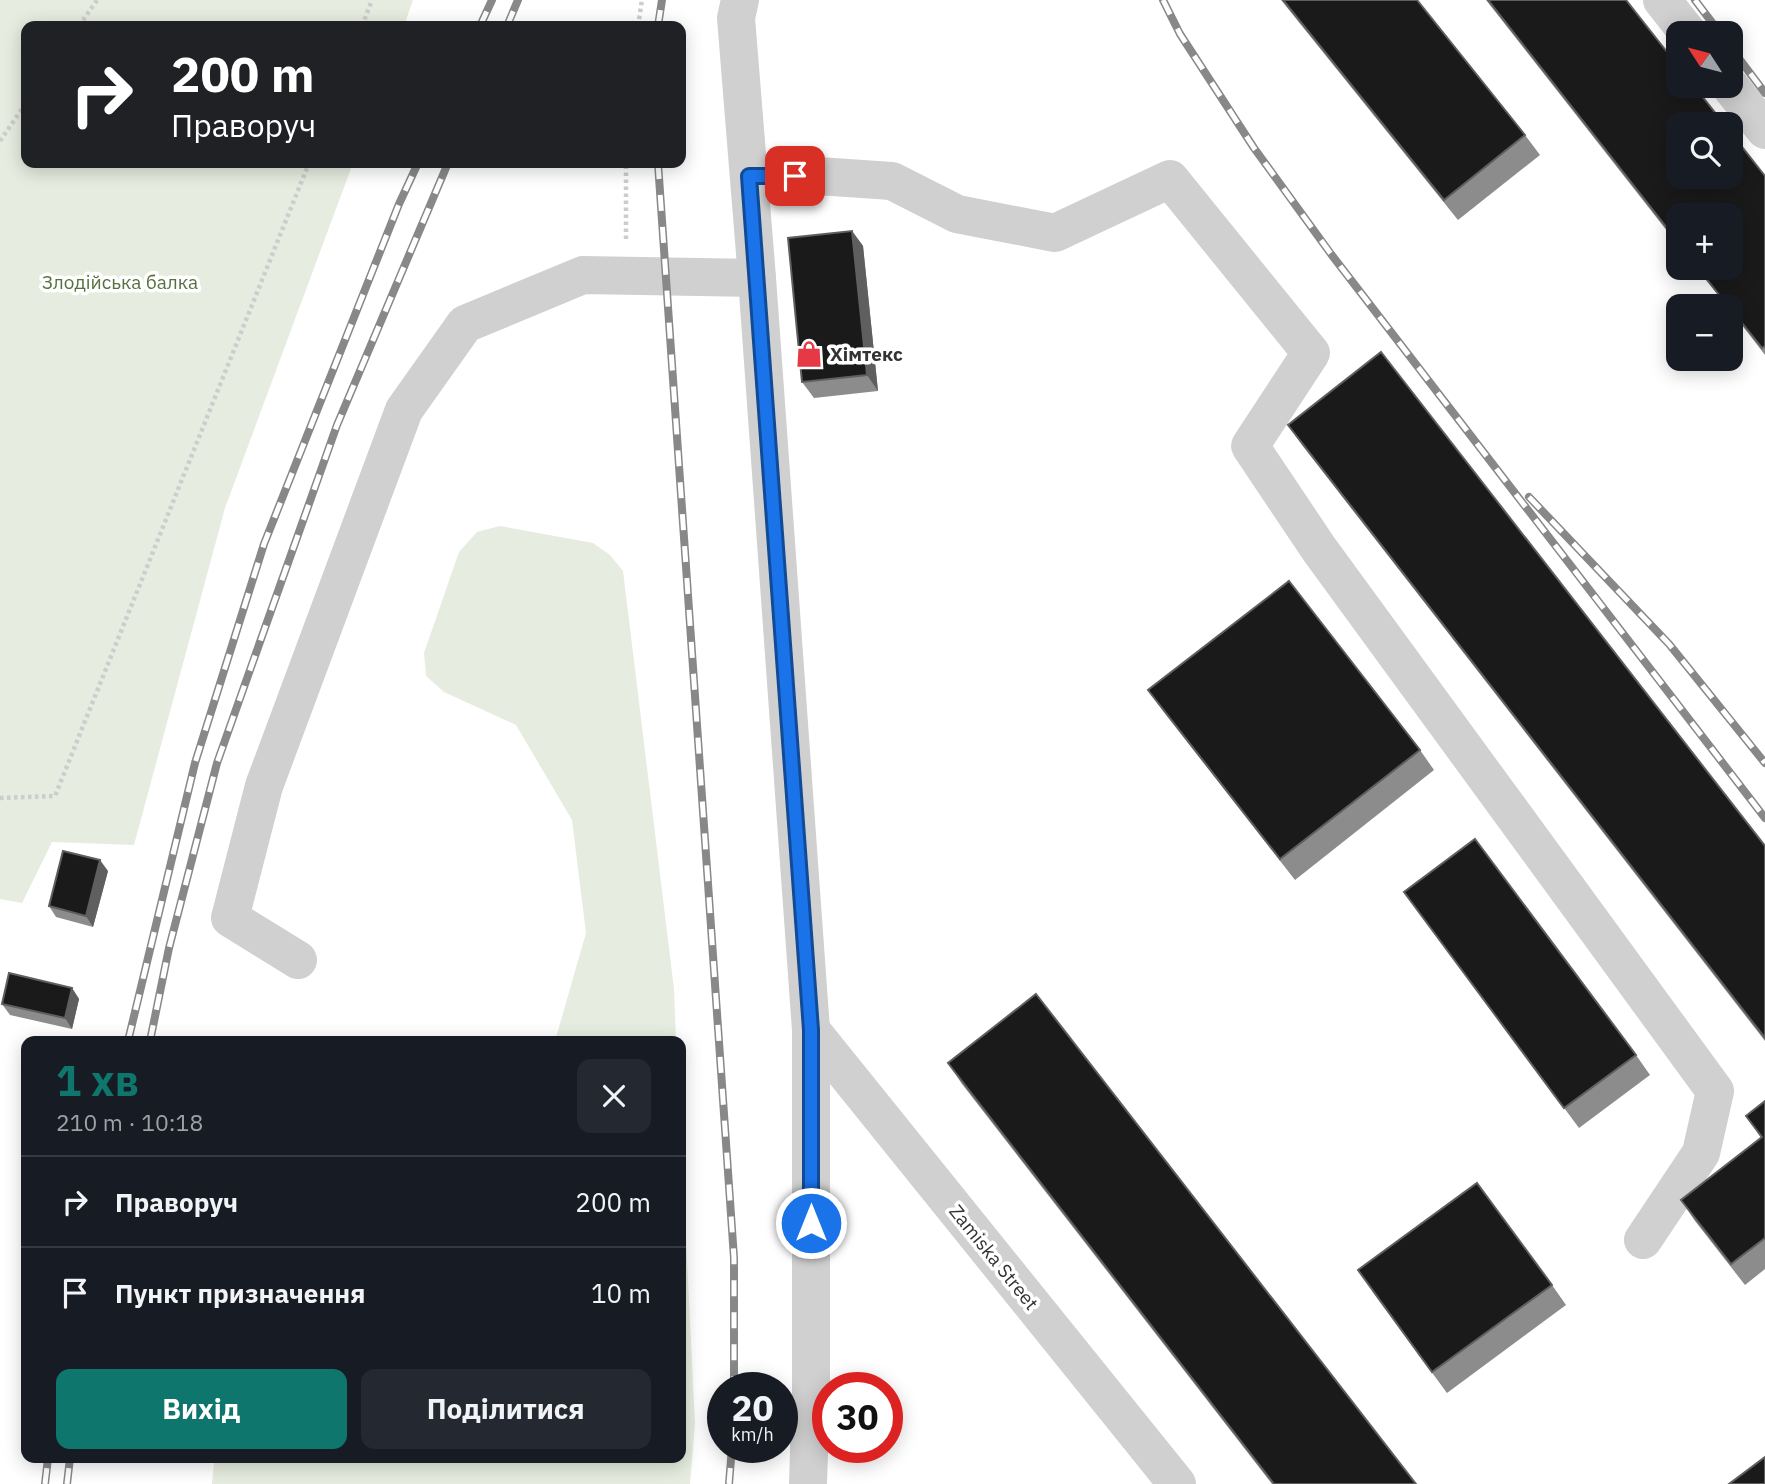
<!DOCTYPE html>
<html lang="uk">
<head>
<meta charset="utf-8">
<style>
	body { margin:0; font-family:"IBM Plex Sans",sans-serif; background:#242831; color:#f1f3f6; height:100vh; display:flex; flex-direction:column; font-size:26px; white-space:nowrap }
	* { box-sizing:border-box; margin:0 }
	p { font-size:23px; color:#9ea1a6 }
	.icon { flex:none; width:38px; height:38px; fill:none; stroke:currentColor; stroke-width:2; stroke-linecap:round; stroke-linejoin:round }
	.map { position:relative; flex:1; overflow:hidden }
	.details { position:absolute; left:21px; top:1036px; width:665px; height:427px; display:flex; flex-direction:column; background:#171b24; border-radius:14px; box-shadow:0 4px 18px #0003 }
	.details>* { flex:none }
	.banner { position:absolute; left:21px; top:21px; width:665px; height:147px; border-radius:14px; box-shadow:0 4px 18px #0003; background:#202124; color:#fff; overflow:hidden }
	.needle { width:46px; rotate:306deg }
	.buttons { position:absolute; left:1666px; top:21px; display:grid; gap:14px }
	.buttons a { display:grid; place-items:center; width:77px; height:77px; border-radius:14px; background:#171b24; box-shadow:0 4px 18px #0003; font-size:35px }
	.speed { position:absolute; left:707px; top:1372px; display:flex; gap:14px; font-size:35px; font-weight:700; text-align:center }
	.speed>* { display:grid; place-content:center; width:91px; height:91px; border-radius:50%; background:#171b24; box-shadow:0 4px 18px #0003; line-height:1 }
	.speed small { font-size:18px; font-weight:400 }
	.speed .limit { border:10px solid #d22; background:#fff; color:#111 }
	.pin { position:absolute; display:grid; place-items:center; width:60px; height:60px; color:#fff; margin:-30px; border-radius:14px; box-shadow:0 4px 10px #0006 }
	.me { position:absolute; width:77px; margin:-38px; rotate:0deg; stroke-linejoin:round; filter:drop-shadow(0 0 5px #0008) }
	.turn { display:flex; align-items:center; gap:24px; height:147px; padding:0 35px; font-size:32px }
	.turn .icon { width:91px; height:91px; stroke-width:2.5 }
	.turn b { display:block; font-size:49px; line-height:60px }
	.round { display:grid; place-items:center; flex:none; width:74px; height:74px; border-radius:14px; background:#242831 }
	.summary { display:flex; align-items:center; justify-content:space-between; height:119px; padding:0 35px }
	h1 { font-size:42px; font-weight:800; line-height:52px; color:#0f766e }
	.button { display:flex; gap:14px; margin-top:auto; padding:14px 35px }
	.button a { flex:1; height:80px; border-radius:14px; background:#0f766e; color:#fff; font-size:28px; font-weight:800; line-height:80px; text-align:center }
	.button a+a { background:#242831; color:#f1f3f6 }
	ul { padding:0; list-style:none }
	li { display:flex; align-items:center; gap:21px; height:91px; padding:0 35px; border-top:2px solid #363941 }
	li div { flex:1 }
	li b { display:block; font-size:26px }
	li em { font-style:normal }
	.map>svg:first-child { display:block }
	.green { fill:#e6ecdf }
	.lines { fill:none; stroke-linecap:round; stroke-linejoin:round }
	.path { stroke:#cdcdcd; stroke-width:4.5; stroke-dasharray:3.5 3.5; stroke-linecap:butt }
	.minor { stroke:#d0d0d0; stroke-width:38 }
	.rail-casing { stroke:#888; stroke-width:8 }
	.rail { stroke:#fff; stroke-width:5; stroke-dasharray:16; stroke-linecap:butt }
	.wall { fill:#8c8c8c }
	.shaded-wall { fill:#5f5f5f }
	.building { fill:#1a1a1a; stroke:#5f5f5f; stroke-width:2 }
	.route-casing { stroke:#114b97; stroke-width:18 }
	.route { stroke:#1a73e8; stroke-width:12 }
	.labels { text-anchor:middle; stroke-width:7; stroke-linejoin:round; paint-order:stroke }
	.park-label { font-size:19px; fill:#56703f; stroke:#fff }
	.poi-label { font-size:19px; font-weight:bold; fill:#333; stroke:#fff; text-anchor:start }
	.street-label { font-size:19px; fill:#333; stroke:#fff }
</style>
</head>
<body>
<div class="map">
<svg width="1765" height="1484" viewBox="0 0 1765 1484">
	<rect width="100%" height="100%" fill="#fff"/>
	<g class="green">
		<path d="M 0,0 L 413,0 L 404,26 L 26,26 L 26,163 L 353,163 L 225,508 L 134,845 L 52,842 L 22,903 L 0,899 Z"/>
		<path d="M 500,526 L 593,543 L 610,555 L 623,571 L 674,989 L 676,1041 L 555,1041 L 586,933 L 572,820 L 516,725 L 444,692 L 426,676 L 424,653 L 459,552 L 477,532 Z"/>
		<path d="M 681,1135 L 695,1424 L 690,1484 L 212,1484 L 214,1462 L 219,1458 L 681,1458 Z"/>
	</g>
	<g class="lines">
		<g class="path">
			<path d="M 79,26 L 97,0"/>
			<path d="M 362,26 L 372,0"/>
			<path d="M 638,26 L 642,0"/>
			<path d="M 0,141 L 26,103"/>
			<path d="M 626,239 L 626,163"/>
			<path d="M 0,798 L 55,796 L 309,163"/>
		</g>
		<g class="minor">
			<path d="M 740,0 L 736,18 L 757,278 L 811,1030 L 811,1390 L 808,1484"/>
			<path d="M 1662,0 L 1688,33"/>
			<path d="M 1730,86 L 1765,130"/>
			<path d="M 749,176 L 818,176 L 892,181 L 957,214 L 1055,233 L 1170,179 L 1311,353 L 1250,446 L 1319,549 L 1715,1091 L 1701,1153 L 1643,1240"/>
			<path d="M 298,960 L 230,918 L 264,786 L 404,410 L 465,324 L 583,275 L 757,278"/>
			<path d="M 811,1030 L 1177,1484"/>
		</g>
		<defs>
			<g id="rail">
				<path d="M 1163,0 L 1180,34 L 1254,148 L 1331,254 L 1765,818"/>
				<path d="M 1695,0 L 1720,33"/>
				<path d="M 480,26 L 492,0"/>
				<path d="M 507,26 L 518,0"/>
				<path d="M 658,26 L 662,0"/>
				<path d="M 1731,48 L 1765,93"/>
				<path d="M 658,163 L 734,1258 L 734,1388"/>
				<path d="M 1529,497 L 1669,644 L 1765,763"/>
				<path d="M 128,1041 L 195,763 L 264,544 L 399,204 L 418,163"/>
				<path d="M 150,1041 L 169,948 L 217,763 L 337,425 L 448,163"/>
				<path d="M 45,1484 L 48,1458"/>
				<path d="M 67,1484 L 70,1458"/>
				<path d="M 729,1484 L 732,1447"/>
			</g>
		</defs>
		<use href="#rail" class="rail-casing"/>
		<use href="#rail" class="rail"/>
	</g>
	<g class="wall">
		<path d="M 1281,0 L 1417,0 L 1525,135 L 1540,155 L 1458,220 Z"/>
		<path d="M 1486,0 L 1626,0 L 1765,176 L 1765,355 L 1731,311 L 1731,306 L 1727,306 L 1696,268 L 1731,268 L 1678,215 L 1678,245 Z"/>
		<path d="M 852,231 L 863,246 L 878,391 L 814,398 L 802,382 Z"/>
		<path d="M 1288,425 L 1765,846 L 1765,1041 L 1302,445 Z"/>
		<path d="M 1148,690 L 1420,750 L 1434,770 L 1295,880 L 1163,711 Z"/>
		<path d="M 108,871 L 93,927 L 56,917 L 49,906 Z"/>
		<path d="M 1404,892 L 1636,1055 L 1650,1075 L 1579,1128 Z"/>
		<path d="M 72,988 L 79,999 L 72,1029 L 10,1015 L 2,1004 Z"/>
		<path d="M 948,1063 L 1416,1484 L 1272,1484 L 962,1084 Z"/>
		<path d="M 1765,1101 L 1765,1269 L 1745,1285 L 1695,1221 L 1681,1200 L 1761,1138 L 1746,1116 Z"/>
		<path d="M 1552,1285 L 1566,1305 L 1447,1393 L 1372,1291 Z"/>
	</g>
	<g class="shaded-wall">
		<path d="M 852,231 L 863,246 L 878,391 L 867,375 Z"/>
		<path d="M 100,860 L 108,871 L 93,927 L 86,916 Z"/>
		<path d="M 72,988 L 79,999 L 72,1029 L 65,1018 Z"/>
	</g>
	<g class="building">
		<path d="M 1283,0 L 1417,0 L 1525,135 L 1444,200 Z"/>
		<path d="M 1488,0 L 1626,0 L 1678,66 L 1678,86 L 1694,86 L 1724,124 L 1678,124 L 1678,177 L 1731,177 L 1731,133 L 1765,176 L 1765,346 L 1762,348 L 1731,309 L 1731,306 L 1728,306 L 1698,268 L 1731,268 L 1731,215 L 1678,215 L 1678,242 Z"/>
		<path d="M 852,231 L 867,375 L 802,382 L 788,238 Z"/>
		<path d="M 1381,352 L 1765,846 L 1765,1038 L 1288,425 Z"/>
		<path d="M 1289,581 L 1420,750 L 1280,859 L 1148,690 Z"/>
		<path d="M 1475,839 L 1636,1055 L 1564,1108 L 1404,892 Z"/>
		<path d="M 63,851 L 100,860 L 86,916 L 49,906 Z"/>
		<path d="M 9,973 L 72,988 L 65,1018 L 2,1004 Z"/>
		<path d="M 1036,994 L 1416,1484 L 1274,1484 L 948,1063 Z"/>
		<path d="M 1765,1101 L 1765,1238 L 1731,1264 L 1681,1200 L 1762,1137 L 1746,1116 Z"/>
		<path d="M 1477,1183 L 1552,1285 L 1432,1372 L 1358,1270 Z"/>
		<path d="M 1765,1457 L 1765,1484 L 1729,1484 Z"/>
	</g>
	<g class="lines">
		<defs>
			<path id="route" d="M 795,176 L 749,176 L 811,1030 L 811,1223"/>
		</defs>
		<use href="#route" class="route-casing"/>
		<use href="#route" class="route"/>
	</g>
	<defs>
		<symbol id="shop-bare" viewBox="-9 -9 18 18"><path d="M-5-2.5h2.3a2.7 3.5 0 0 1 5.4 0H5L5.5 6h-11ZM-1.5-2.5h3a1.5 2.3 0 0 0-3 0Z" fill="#e63946" stroke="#fff" stroke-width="2.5" paint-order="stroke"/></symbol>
	</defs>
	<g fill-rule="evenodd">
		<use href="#shop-bare" x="790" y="335" width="38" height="38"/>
	</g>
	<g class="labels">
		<g class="park-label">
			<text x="120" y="289">Злодійська балка</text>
		</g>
		<g class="poi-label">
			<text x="830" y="361">Хімтекс</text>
		</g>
		<g class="street-label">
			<text transform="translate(994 1257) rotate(51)" y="7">Zamiska Street</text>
		</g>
	</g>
</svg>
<div class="buttons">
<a><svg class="needle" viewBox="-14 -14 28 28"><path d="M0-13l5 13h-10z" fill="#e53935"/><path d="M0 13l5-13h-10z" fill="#9ea1a6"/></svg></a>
<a><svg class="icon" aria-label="search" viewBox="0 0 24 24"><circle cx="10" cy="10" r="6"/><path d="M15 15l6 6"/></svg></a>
<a>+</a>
<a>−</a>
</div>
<div class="speed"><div>20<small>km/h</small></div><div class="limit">30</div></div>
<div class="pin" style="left:795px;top:176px;background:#d93025"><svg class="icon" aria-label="arrive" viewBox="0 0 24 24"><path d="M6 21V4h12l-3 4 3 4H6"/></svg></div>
<svg class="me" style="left:811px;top:1223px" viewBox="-20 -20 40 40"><circle r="17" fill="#1a73e8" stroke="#fff" stroke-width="3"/><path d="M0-11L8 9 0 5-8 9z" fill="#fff"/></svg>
<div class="banner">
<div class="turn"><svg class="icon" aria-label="right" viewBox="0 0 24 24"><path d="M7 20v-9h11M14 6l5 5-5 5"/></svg><div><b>200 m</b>Праворуч</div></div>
</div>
<section class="details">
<div class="summary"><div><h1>1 хв</h1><p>210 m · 10:18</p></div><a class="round"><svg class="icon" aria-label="close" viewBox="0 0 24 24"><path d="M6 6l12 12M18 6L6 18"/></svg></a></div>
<ul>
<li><svg class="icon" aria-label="right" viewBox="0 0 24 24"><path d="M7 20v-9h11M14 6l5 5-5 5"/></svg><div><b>Праворуч</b></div><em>200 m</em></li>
<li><svg class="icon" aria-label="arrive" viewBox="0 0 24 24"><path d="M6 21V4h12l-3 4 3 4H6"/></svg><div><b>Пункт призначення</b></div><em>10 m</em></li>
</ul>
<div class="button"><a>Вихід</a><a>Поділитися</a></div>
</section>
</div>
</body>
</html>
